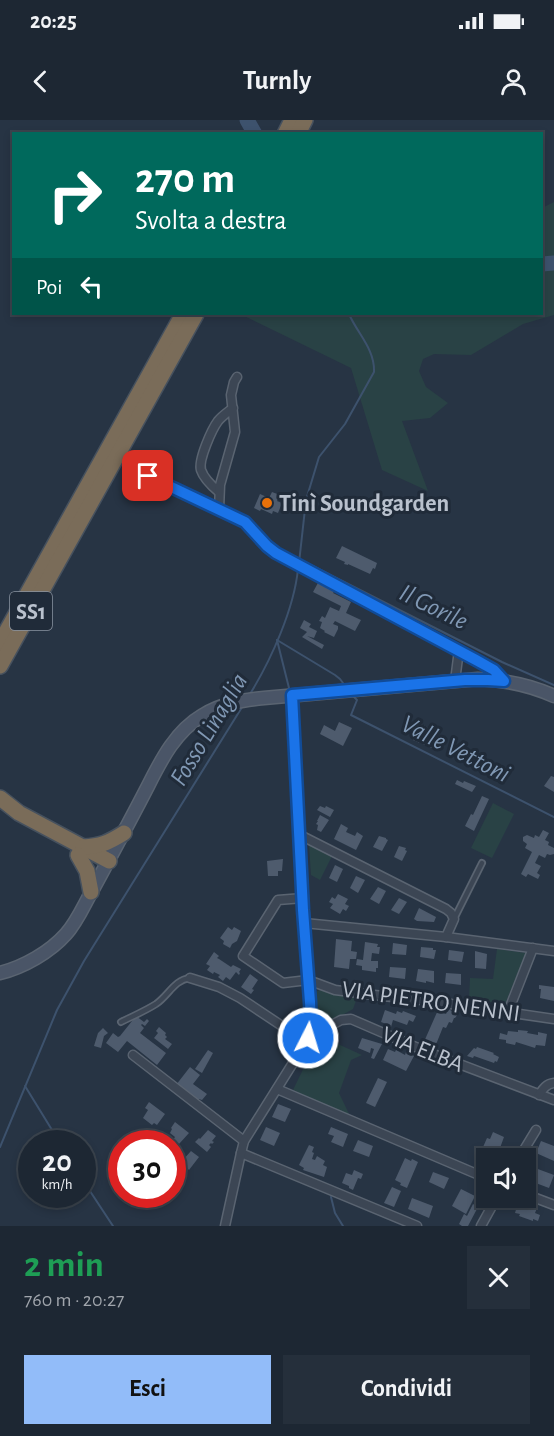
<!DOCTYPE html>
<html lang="it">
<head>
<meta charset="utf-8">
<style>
	body { margin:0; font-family:"Alegreya Sans",sans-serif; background:#252f3b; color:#f1f3f6; height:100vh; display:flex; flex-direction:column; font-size:22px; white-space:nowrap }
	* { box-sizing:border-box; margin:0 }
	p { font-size:20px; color:#a0a5ac }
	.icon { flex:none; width:33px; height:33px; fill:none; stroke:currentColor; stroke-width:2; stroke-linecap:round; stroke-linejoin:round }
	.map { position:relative; height:1106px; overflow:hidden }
	.panel { display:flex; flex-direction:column; background:#1d2733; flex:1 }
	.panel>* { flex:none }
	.banner { position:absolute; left:12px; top:12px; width:531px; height:183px; border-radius:0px; box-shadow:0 3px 9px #0003,0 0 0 2px #3b444e; background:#00695c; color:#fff; overflow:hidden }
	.buttons { position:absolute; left:476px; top:1028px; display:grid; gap:12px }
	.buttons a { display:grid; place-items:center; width:60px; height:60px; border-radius:0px; background:#1d2733; box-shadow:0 3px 9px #0003,0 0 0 2px #3b444e; font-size:30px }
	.speed { position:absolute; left:18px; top:1010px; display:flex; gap:12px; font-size:30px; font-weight:700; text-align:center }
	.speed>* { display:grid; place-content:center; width:78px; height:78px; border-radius:50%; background:#1d2733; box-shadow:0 3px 9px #0003,0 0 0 2px #3b444e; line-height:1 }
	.speed small { font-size:15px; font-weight:400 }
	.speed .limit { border:9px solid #d22; background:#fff; color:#111 }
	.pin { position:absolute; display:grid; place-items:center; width:51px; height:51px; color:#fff; margin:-26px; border-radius:12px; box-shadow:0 3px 9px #0006 }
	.me { position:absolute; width:66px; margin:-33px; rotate:5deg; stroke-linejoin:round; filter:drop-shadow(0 0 4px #0008) }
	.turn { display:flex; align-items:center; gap:21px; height:126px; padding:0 24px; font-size:27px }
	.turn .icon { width:78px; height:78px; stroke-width:2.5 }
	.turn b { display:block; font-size:42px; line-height:51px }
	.then { display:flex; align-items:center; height:57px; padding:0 24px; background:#0003; gap:12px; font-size:22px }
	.round { display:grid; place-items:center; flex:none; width:63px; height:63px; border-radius:0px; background:#252f3b }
	.overview { display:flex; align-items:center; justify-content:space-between; height:102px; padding:0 24px }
	h1 { font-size:36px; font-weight:700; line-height:45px; color:#1e9e55 }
	.action { display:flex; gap:12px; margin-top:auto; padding:12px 24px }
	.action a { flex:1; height:69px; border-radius:0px; background:#92bcf9; color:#111; font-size:24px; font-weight:700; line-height:69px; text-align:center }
	.action a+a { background:#252f3b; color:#f1f3f6 }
	.status { display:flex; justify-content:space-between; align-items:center; height:42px; padding:0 30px; background:#1d2733; direction:ltr }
	.status svg { height:16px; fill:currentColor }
	header { display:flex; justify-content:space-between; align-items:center; height:78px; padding:0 24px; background:#1d2733; font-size:27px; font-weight:700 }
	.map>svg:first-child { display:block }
	.green { fill:#294245 }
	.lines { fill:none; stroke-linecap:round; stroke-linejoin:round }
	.stream { stroke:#3d526d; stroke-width:2 }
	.river { stroke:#3d526d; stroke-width:15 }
	.building { fill:#4e5b6d }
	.lane-casing { stroke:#5a6471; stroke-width:8 }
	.street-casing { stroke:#5a6471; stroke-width:11 }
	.secondary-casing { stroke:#5a6471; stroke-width:15 }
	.highway-casing { stroke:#46515e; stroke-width:18 }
	.lane { stroke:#3c4654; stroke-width:4.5 }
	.street { stroke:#3c4654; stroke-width:8 }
	.secondary { stroke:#4a5567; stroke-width:12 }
	.highway { stroke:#7a6c59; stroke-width:15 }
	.route-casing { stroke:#114b97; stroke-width:15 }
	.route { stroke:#1a73e8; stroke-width:10 }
	.food-dot { fill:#e8710a; stroke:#202b39; stroke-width:2 }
	.labels { text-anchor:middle; stroke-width:6; stroke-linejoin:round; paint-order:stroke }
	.shield { fill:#202b39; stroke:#8b94a1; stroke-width:1.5 }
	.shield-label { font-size:22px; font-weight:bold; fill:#b9c1cd }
	.poi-label { font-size:24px; font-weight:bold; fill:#b9c1cd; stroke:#202b39; text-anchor:start }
	.street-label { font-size:24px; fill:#b9c1cd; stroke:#202b39 }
	.water-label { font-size:26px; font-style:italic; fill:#8098b4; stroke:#202b39 }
</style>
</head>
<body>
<div class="status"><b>20:25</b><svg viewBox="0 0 49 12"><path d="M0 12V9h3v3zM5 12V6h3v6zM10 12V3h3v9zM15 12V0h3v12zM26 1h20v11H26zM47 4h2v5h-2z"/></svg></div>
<header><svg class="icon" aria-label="back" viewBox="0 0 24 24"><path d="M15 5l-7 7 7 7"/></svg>Turnly<svg class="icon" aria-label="person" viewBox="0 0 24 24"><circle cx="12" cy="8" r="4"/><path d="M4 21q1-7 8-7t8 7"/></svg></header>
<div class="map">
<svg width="554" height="1106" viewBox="0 0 554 1106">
	<rect width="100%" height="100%" fill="#273444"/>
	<g class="green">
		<path d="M 554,82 L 554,195 L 523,204 L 471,235 L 434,234 L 423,239 L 419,251 L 426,267 L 448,283 L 430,298 L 402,301 L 428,371 L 382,350 L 351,248 L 240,194 L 542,194 L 542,88 Z"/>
		<path d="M 493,683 L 514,694 L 492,738 L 471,728 Z"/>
		<path d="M 309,725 L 332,736 L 320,760 L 311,755 Z"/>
		<path d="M 497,829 L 526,833 L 505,884 L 469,879 L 470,858 L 493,859 Z"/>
		<path d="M 320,870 L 357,878 L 353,889 L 321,907 L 318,907 L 316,904 L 315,874 L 317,871 Z"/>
		<path d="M 327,919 L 362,935 L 351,940 L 339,973 L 350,996 L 293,970 L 312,931 Z"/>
	</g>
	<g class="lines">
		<g class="stream">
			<path d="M 299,439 L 502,542 L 554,565"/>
			<path d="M 299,443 L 306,380 L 319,337 L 345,304 L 374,252 C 375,229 357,213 349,194"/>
			<path d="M 277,520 L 335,555 L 340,559 L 346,567"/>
			<path d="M 277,520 L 289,568"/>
			<path d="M 250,574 C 271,540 294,489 298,449"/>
			<path d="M 351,574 L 357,580 L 351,595 L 554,697"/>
			<path d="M 25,966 L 60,1023"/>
			<path d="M 0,1027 L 57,890 L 84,841 L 244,584"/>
			<path d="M 82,1059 L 113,1106"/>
			<path d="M 331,1077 L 335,1093 L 343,1106"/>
		</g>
		<g class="river">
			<path d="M 247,0 L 255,14"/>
			<path d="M 542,144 L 554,143"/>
		</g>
	</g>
	<g class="building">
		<path d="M 272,372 L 280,375 L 277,381 L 282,383 L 278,393 L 273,391 L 272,394 L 261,389 L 260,391 L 254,388 L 260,374 L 269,378 Z"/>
		<path d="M 342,426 L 377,443 L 375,449 L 373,448 L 370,454 L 348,444 L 348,445 L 344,444 L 345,442 L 336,438 Z"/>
		<path d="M 319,461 L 336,469 L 333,473 L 351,482 L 346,493 L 361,500 L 355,511 L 335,501 L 333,504 L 338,506 L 338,509 L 334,517 L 324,512 L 325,511 L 320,508 L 322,502 L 319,501 L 322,496 L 325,498 L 330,487 L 339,491 L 341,486 L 313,472 Z"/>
		<path d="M 304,500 L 311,504 L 309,507 L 317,511 L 314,518 L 307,516 L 324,525 L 322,529 L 302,517 L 307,512 L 300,508 Z"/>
		<path d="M 339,602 L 352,608 L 343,626 L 320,614 L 324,605 L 335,611 Z"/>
		<path d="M 421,604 L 434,610 L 433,612 L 441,616 L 434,629 L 413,620 Z"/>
		<path d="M 551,656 L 554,657 L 554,672 L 544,666 Z"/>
		<path d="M 457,660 L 463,663 L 464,661 L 476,666 L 472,672 L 455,664 Z"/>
		<path d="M 482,676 L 489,679 L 474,711 L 465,706 L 471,694 L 473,695 Z"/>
		<path d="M 320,686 L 325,688 L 326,686 L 334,690 L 330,697 L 317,690 Z"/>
		<path d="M 320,695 L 329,700 L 321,712 L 317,710 L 318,705 L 316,704 L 318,701 L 317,701 Z"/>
		<path d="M 341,704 L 348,708 L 346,712 L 355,716 L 357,712 L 363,716 L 356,730 L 334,719 Z"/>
		<path d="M 543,710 L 549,713 L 545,720 L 549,722 L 548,725 L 554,728 L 554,734 L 550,735 L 547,734 L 545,738 L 539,735 L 535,743 L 541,746 L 537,753 L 540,755 L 538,759 L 528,754 L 526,757 L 521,754 L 532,732 L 525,728 L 527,724 L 523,721 L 523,717 L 527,715 L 534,718 L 535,715 L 539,717 Z"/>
		<path d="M 379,716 L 386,718 L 386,719 L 388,720 L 382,731 L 373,727 Z"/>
		<path d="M 399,726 L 406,728 L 405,730 L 407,731 L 402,741 L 394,737 Z"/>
		<path d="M 283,739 L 282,751 L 278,751 L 278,756 L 268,756 L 267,741 Z"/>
		<path d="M 335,745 L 343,749 L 337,762 L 329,758 Z"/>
		<path d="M 356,756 L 365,760 L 358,773 L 350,768 Z"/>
		<path d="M 378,767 L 386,771 L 379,784 L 370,779 Z"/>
		<path d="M 338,774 L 348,779 L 345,784 L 349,786 L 346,791 L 343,789 L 340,794 L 330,788 L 333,784 L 329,782 L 332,777 L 335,779 Z"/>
		<path d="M 399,778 L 407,782 L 399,794 L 391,790 Z"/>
		<path d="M 419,788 L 436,797 L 434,802 L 417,801 L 414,799 Z"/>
		<path d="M 228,807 L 232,810 L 234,807 L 241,811 L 237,821 L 232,824 L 230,828 L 223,824 L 224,821 L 220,818 Z"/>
		<path d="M 336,819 L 352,821 L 351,831 L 357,832 L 356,839 L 350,839 L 349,849 L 334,847 Z"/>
		<path d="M 365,822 L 378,824 L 377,827 L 380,827 L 379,834 L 372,833 L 371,841 L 378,841 L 378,848 L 376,848 L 376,852 L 362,850 L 362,846 L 356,845 L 357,839 L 363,840 Z"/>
		<path d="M 393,823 L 407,825 L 406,835 L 392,834 Z"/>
		<path d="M 421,827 L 433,828 L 433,830 L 436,830 L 434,839 L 420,837 Z"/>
		<path d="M 449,830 L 464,832 L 462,842 L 448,840 Z"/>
		<path d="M 475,831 L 487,834 L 486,849 L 475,848 Z"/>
		<path d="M 214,832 L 219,836 L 217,838 L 219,839 L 231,847 L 233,845 L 241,849 L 239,852 L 240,853 L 239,855 L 236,852 L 230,860 L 226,857 L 223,861 L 218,857 L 220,855 L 214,852 L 213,854 L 207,850 L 210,846 L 206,844 Z"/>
		<path d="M 390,847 L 406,848 L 405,859 L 389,857 Z"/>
		<path d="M 418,849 L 434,851 L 434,863 L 426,861 L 426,863 L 416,861 Z"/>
		<path d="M 446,853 L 461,854 L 461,865 L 445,863 Z"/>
		<path d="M 250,854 L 258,860 L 252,869 L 254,870 L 251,874 L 241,867 Z"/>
		<path d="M 539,865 L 554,867 L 554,881 L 540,878 L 541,869 L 539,869 Z"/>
		<path d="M 448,889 L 458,894 L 455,898 L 454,898 L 452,903 L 449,902 L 446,908 L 443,907 L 437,922 L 435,925 L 433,924 L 432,928 L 423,924 L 438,890 L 446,894 Z"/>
		<path d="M 385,890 L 396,894 L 397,891 L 402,893 L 403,891 L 416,896 L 413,902 L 409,900 L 407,905 L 393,900 L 391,907 L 388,906 L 389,905 L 381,902 Z"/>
		<path d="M 136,896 L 144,902 L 147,899 L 149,901 L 145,906 L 142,904 L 141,905 L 144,908 L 140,913 L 166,933 L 157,945 L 127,921 L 118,932 L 106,923 L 113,913 L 118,917 L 120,916 Z"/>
		<path d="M 159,907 L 166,913 L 165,915 L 167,917 L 165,919 L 172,924 L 168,929 L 154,918 L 158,913 L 156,911 Z"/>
		<path d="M 103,908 L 108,913 L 104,916 L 101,928 L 94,926 L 98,913 Z"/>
		<path d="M 518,910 L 528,911 L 527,913 L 538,915 L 538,912 L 547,914 L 545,926 L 536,925 L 535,928 L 516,922 L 515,925 L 506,923 L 506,920 L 499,919 L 500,913 L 507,915 L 508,911 L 518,912 Z"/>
		<path d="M 362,918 L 382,924 L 374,939 L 371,938 L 374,929 L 371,928 L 370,933 L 358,928 Z"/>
		<path d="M 477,927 L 494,933 L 493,934 L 499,937 L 497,942 L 495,941 L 494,943 L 474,936 L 473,938 L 467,936 L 474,928 L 476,929 Z"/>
		<path d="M 388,929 L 395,932 L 396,930 L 405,935 L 406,932 L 414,936 L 406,951 L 383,940 Z"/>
		<path d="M 208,930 L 213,933 L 202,953 L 195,949 Z"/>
		<path d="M 190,947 L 200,955 L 193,964 L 207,974 L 202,980 L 199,979 L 197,981 L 176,965 Z"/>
		<path d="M 378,958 L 387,962 L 375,987 L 366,983 Z"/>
		<path d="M 149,982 L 165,994 L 157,1005 L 154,1003 L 152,1005 L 143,998 L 148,990 L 145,988 Z"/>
		<path d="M 278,984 L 291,989 L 285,1002 L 272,997 Z"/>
		<path d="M 175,1002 L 189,1013 L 179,1024 L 173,1020 L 175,1017 L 170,1013 L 172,1009 L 171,1008 Z"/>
		<path d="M 266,1007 L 280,1013 L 274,1026 L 260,1020 Z"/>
		<path d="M 331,1007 L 348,1014 L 343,1027 L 331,1022 L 334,1016 L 328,1014 Z"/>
		<path d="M 208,1010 L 216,1016 L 212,1021 L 214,1022 L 212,1024 L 211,1023 L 209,1025 L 211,1027 L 207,1032 L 195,1022 L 199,1018 L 200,1019 Z"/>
		<path d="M 493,1012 L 504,1017 L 500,1028 L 502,1029 L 499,1037 L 497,1036 L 496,1038 L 486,1038 L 486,1045 L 480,1043 L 483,1036 L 480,1034 L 487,1018 L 490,1019 Z"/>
		<path d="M 358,1020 L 373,1026 L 369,1037 L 353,1031 Z"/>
		<path d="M 541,1021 L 554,1026 L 554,1041 L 536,1033 Z"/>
		<path d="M 309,1025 L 314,1027 L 312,1032 L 314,1033 L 312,1039 L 315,1040 L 317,1036 L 325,1041 L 323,1045 L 327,1047 L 324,1057 L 303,1050 L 304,1048 L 299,1045 Z"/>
		<path d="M 191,1031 L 199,1037 L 189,1050 L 185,1046 L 186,1044 L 182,1041 Z"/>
		<path d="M 405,1038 L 411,1041 L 412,1039 L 418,1042 L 407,1068 L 400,1065 L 401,1063 L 395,1060 Z"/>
		<path d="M 527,1045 L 554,1055 L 549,1068 L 525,1059 L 525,1050 Z"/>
		<path d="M 354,1050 L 363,1054 L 361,1059 L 358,1058 L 353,1070 L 349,1068 L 349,1066 L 342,1063 L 346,1053 L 352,1055 Z"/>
		<path d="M 433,1052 L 449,1058 L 444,1069 L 429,1062 Z"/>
		<path d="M 392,1067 L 401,1071 L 394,1087 L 384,1083 Z"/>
		<path d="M 461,1069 L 475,1076 L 466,1094 L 452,1086 Z"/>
		<path d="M 412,1078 L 433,1086 L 429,1098 L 408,1089 Z"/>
		<path d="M 524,1083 L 532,1085 L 537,1088 L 535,1093 L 540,1095 L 538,1101 L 533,1099 L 533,1101 L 519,1096 L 520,1094 L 515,1093 L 517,1086 L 522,1088 Z"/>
		<path d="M 473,1084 L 478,1087 L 468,1106 L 462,1106 L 459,1104 L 464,1094 L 467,1096 Z"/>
	</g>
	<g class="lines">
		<defs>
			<g id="lane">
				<path d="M 454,799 L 482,743"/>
				<path d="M 121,902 C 133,896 145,891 156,884 C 169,875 174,860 190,858"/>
			</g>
			<g id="street">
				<path d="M 145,353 L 153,359 L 245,402 L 267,426 L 276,433 L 476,540 L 494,550 L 504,561"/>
				<path d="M 219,372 C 213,367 204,359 201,350 C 198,340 212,309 218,301 C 222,296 228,292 233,288"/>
				<path d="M 219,390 L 220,365 L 235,312 L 231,275 L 234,262 L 237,257"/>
				<path d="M 455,561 L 459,530"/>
				<path d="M 300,715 L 446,789 L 451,793 L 454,799 L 446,817"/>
				<path d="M 303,778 L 278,780 L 243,836 L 283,863 L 308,860 L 335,870 L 374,875 L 430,881 L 554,899"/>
				<path d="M 304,803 L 446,817 L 554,831"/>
				<path d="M 190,858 L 219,867 L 240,878 L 306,922"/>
				<path d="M 508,892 L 533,828"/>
				<path d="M 308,918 L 341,900 L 351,899 L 425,931 L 554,980"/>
				<path d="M 133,935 L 244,1021"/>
				<path d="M 277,969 L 486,1058"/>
				<path d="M 539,975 C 543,969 546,964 554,963"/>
				<path d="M 241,1033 L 417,1106"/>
				<path d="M 519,1038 L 536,1010"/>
				<path d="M 525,1074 L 554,1085"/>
				<path d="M 225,1106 L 241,1033 L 244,1021 L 303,927 L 308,918 L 311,903 L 292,575"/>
				<path d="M 481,1106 L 497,1077"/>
			</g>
			<path id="secondary" d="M 0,853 C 24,847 50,832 66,814 C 77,802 84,785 92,771 C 111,736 130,701 148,666 C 162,638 176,611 203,595 C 222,583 243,580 264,578 L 478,559 C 505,560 530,565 554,576"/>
			<g id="highway">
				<path d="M 285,14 L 292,0"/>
				<path d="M 298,14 L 305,0"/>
				<path d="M 0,523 L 183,194"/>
				<path d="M 0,546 L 196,194"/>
				<path d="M 0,678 L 19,693 L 109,741"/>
				<path d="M 83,727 C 101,726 108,723 124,713"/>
				<path d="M 78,735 L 87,751 L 91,772"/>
			</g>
		</defs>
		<use href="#lane" class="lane-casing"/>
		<use href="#street" class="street-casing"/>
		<use href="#secondary" class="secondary-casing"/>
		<use href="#highway" class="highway-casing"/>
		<use href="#lane" class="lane"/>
		<use href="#street" class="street"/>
		<use href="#secondary" class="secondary"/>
		<use href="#highway" class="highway"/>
	</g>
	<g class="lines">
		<defs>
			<path id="route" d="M 148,356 L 245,402 L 267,426 L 276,433 L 476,540 L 494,550 L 504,561 L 488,560 L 465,560 L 292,575 L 303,790 L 310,882 L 311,903 L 308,918"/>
		</defs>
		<use href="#route" class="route-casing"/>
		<use href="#route" class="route"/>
	</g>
	<circle class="food-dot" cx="267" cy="383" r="6"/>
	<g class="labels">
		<rect class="shield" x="10" y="472" width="42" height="38" rx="4.5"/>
		<g class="shield-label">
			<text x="31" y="499">SS1</text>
		</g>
		<g class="poi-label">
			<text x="279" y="391">Tinì Soundgarden</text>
		</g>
		<g class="street-label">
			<text transform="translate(431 881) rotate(8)" y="8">VIA PIETRO NENNI</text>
			<text transform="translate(423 929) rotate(22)" y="8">VIA ELBA</text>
		</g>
		<g class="water-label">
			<text transform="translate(434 486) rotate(26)" y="9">Il Gorile</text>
			<text transform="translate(208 609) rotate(-59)" y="9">Fosso Linaglia</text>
			<text transform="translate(456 628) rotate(27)" y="9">Valle Vettoni</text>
		</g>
	</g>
</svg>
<div class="buttons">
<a><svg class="icon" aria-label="sound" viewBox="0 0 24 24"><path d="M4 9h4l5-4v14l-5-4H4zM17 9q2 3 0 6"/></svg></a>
</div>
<div class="speed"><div>20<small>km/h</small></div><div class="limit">30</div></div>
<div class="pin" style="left:148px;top:356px;background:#d93025"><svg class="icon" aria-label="arrive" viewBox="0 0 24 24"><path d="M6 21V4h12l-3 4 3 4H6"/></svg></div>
<svg class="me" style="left:308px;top:918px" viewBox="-20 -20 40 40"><circle r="17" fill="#1a73e8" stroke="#fff" stroke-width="3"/><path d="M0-11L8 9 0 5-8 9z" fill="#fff"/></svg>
<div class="banner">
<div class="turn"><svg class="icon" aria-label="right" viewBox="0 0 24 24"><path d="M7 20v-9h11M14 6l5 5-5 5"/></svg><div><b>270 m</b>Svolta a destra</div></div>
<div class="then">Poi<svg class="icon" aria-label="left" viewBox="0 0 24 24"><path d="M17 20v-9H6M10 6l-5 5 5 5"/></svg></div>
</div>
</div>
<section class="panel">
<div class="overview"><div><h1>2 min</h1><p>760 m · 20:27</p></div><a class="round"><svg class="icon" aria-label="close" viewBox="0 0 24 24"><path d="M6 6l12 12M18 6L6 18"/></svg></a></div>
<div class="action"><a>Esci</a><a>Condividi</a></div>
</section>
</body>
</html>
